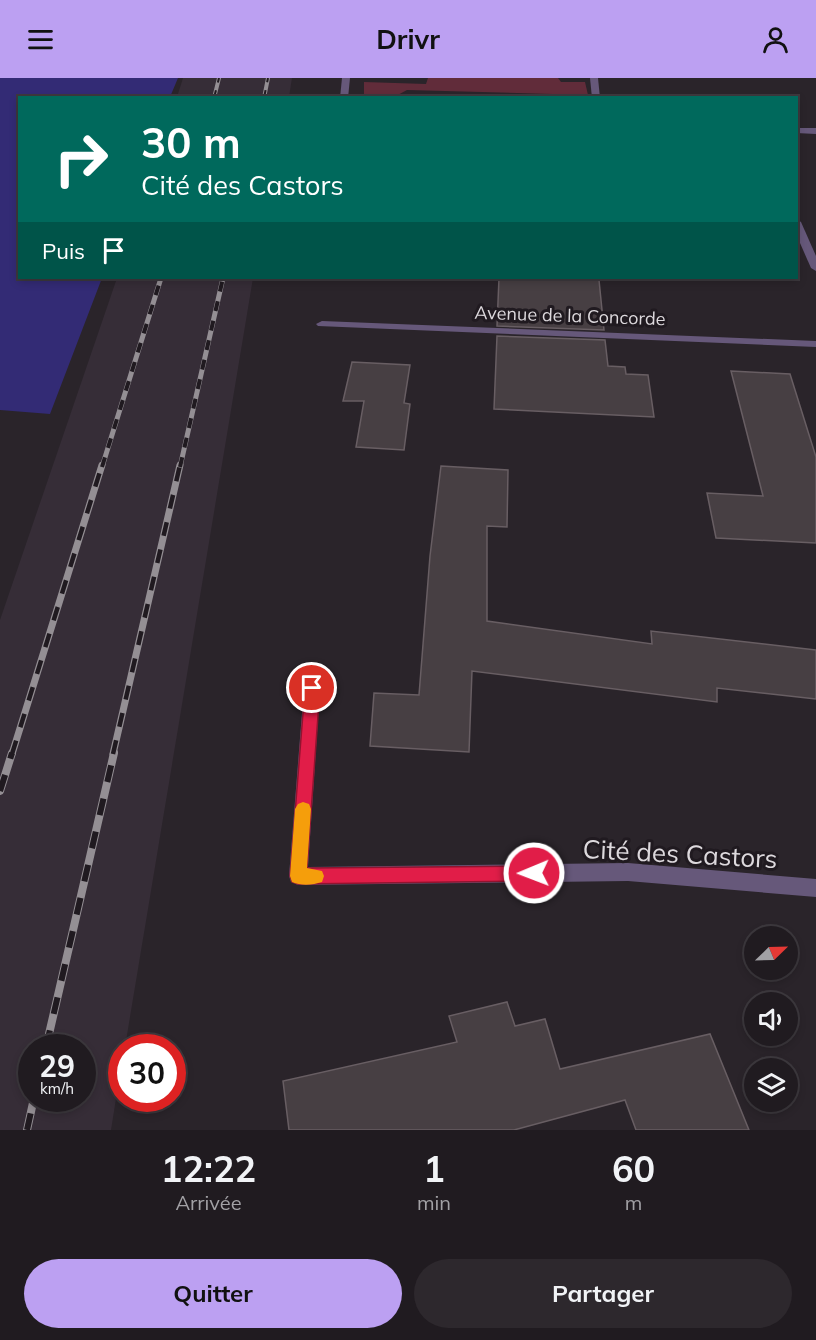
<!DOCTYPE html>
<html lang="fr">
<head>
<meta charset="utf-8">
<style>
	body { margin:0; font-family:Mulish,sans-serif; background:#2d282d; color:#f1f3f6; height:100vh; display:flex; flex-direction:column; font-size:22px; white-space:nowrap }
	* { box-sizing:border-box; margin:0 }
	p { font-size:20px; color:#a2a1a5 }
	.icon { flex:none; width:33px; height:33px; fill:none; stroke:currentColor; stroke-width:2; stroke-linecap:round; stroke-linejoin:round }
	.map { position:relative; height:1052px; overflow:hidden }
	.side { display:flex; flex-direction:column; background:#201b20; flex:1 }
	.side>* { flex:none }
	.banner { position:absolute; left:18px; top:18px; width:780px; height:183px; border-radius:0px; box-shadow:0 3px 9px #0003,0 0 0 2px #3d393e; background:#00695c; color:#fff; overflow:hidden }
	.needle { width:39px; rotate:67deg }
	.buttons { position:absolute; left:744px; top:848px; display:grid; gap:12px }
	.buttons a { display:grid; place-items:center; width:54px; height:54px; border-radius:50%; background:#201b20; box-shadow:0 3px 9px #0003,0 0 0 2px #3d393e; font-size:30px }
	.speed { position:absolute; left:18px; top:956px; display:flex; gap:12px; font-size:30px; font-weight:700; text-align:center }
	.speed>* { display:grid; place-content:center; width:78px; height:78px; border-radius:50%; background:#201b20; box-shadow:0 3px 9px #0003,0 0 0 2px #3d393e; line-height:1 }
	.speed small { font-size:15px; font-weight:400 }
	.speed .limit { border:9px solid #d22; background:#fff; color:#111 }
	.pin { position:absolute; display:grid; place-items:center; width:51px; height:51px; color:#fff; margin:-26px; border:3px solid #fff; border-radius:50%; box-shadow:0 2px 6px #0007 }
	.me { position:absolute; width:66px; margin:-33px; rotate:269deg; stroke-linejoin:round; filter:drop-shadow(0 0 4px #0008) }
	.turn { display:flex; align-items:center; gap:21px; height:126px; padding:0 24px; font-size:27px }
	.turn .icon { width:78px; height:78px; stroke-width:2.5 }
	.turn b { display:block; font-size:42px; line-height:51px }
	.then { display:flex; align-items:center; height:57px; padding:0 24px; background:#0003; gap:12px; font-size:22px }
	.eta { display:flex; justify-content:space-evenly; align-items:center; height:102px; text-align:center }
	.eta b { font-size:36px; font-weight:700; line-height:42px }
	.cta { display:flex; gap:12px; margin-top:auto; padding:12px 24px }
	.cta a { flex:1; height:69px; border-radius:36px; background:#bca0f2; color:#111; font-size:24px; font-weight:700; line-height:69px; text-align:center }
	.cta a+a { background:#2d282d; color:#f1f3f6 }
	header { display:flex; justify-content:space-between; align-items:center; height:78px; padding:0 24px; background:#bca0f2; color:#111; font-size:27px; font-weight:700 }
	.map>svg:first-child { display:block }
	.built { fill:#362d37; fill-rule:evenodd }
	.green { fill:#612c3a }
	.water { fill:#332b75 }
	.building { fill:#473f43; stroke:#685e63; stroke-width:1.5 }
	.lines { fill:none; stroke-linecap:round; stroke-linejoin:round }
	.street { fill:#66587a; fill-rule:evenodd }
	.rail-far3-casing { stroke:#948f94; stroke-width:4 }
	.rail-far2-casing { stroke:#948f94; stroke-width:5 }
	.rail-far1-casing { stroke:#948f94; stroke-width:7 }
	.rail-casing { stroke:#948f94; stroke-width:8 }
	.rail-far3 { stroke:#201a20; stroke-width:2; stroke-dasharray:8; stroke-linecap:butt }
	.rail-far2 { stroke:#201a20; stroke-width:4; stroke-dasharray:10; stroke-linecap:butt }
	.rail-far1 { stroke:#201a20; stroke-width:4.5; stroke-dasharray:14; stroke-linecap:butt }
	.rail { stroke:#201a20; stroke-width:6; stroke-dasharray:17; stroke-linecap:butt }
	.route { fill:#e11d48; stroke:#92132f; stroke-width:1.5 }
	.slow { fill:#f59e0b }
	.labels { text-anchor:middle; stroke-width:6; stroke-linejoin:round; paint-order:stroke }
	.far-street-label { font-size:18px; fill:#ddd9dd; stroke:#201a20 }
	.near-street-label { font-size:26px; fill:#ddd9dd; stroke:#201a20 }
</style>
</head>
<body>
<header><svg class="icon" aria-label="menu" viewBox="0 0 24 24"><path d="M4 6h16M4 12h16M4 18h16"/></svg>Drivr<svg class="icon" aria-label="person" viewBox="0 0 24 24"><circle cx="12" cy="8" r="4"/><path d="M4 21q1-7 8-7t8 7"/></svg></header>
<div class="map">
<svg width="816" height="1052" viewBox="0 0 816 1052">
	<rect width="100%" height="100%" fill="#2a242a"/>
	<g class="built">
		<path d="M 183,0 L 292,0 L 289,19 L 177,19 Z"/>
		<path d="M 117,200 L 253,200 L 125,969 L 122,969 L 121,989 L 111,1052 L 0,1052 L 0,542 ZM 32,969 L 82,969 L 82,1020 L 32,1020 Z"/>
	</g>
	<path class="green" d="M 428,0 L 558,0 L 561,4 L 585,4 L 588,17 L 407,12 L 394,19 L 364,19 L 364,4 L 426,6 Z"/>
	<path class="water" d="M 0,0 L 178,0 L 170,19 L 20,20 L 20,200 L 102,200 L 50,336 L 0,332 Z"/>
	<g class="building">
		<path d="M 499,200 L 584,200 L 585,202 L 599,202 L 604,252 L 497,248 Z"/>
		<path d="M 497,258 L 605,262 L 608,288 L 625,289 L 626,296 L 648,297 L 654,339 L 494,331 Z"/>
		<path d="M 352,284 L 410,287 L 404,325 L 410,326 L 404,372 L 356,369 L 364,323 L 343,323 Z"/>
		<path d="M 731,293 L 790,296 L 816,379 L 816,465 L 716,460 L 707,415 L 763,418 Z"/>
		<path d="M 441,388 L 508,392 L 507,449 L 487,448 L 487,543 L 652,566 L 651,553 L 816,572 L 816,621 L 717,610 L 717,624 L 472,593 L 469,674 L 370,668 L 374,615 L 419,617 L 430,478 Z"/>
		<path d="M 507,924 L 515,948 L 545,941 L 560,991 L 710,956 L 749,1052 L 636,1052 L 625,1022 L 514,1052 L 289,1052 L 283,1003 L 457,964 L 449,938 Z"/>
	</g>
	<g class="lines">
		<g class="street">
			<path d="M 342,0 L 350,0 L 348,20 L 340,20 Z"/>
			<path d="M 590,0 L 598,0 L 600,20 L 592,20 Z"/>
			<path d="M 796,50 L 816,50 L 816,56 L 796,55 Z"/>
			<path d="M 796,141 L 801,144 L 816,178 L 816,193 L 811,190 L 796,156 Z"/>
			<path d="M 322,243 L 816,263 L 816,269 L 318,248 L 316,246 Z"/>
			<path d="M 312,604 L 318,605 L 320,610 L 308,789 L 628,785 L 816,801 L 816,819 L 628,803 L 298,807 L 291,804 L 289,798 L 304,610 L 306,605 Z"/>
		</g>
		<defs>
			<g id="rail-far3">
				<path d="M 214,20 L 219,0"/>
				<path d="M 264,20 L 268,0"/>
			</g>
			<g id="rail-far2">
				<path d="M 102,389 L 161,200"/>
				<path d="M 180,389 L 223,200"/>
			</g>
			<g id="rail-far1">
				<path d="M 12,676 L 102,387"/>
				<path d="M 113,676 L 180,387"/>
			</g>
			<g id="rail">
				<path d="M 0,713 L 12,675"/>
				<path d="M 46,969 L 114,675"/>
				<path d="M 27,1052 L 34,1020"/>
			</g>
		</defs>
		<use href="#rail-far3" class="rail-far3-casing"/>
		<use href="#rail-far2" class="rail-far2-casing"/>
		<use href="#rail-far1" class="rail-far1-casing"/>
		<use href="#rail" class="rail-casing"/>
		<use href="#rail-far3" class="rail-far3"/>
		<use href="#rail-far2" class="rail-far2"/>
		<use href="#rail-far1" class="rail-far1"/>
		<use href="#rail" class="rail"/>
	</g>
	<path class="route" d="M 312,604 L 320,610 L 307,790 L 534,788 L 540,790 L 542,795 L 540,801 L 534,803 L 298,806 L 292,804 L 290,798 L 305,610 Z"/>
	<path class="slow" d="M 303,724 L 309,726 L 311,731 L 307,790 L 322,793 L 324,798 L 322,804 C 313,807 301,808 292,804 L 290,798 L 295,731 L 298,726 Z"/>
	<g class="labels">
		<g class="far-street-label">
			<text transform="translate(570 238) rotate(2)" y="6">Avenue de la Concorde</text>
		</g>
		<g class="near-street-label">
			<text transform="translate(680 776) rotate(3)" y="9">Cité des Castors</text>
		</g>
	</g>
</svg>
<div class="buttons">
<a><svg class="needle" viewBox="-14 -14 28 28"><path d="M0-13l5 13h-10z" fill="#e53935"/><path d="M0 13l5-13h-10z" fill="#a2a1a5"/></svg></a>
<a><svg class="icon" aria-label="sound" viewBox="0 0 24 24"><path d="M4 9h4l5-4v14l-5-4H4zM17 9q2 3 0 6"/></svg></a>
<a><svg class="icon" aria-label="layers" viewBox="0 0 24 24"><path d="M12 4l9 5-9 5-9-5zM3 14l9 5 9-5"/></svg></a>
</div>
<div class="speed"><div>29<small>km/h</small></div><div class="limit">30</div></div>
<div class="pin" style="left:312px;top:610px;background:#d93025"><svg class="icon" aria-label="arrive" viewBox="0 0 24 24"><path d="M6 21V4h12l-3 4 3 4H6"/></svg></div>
<svg class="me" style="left:534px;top:795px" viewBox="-20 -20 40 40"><circle r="17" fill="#e11d48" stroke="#fff" stroke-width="3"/><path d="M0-11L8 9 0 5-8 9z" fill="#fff"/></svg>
<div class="banner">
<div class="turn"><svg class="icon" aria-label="right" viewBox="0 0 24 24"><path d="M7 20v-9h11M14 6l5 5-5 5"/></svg><div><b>30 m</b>Cité des Castors</div></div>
<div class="then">Puis<svg class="icon" aria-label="arrive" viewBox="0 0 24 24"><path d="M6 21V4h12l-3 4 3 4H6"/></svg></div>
</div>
</div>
<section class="side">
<div class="eta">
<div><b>12:22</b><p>Arrivée</p></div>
<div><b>1</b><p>min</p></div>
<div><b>60</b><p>m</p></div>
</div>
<div class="cta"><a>Quitter</a><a>Partager</a></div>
</section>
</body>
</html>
